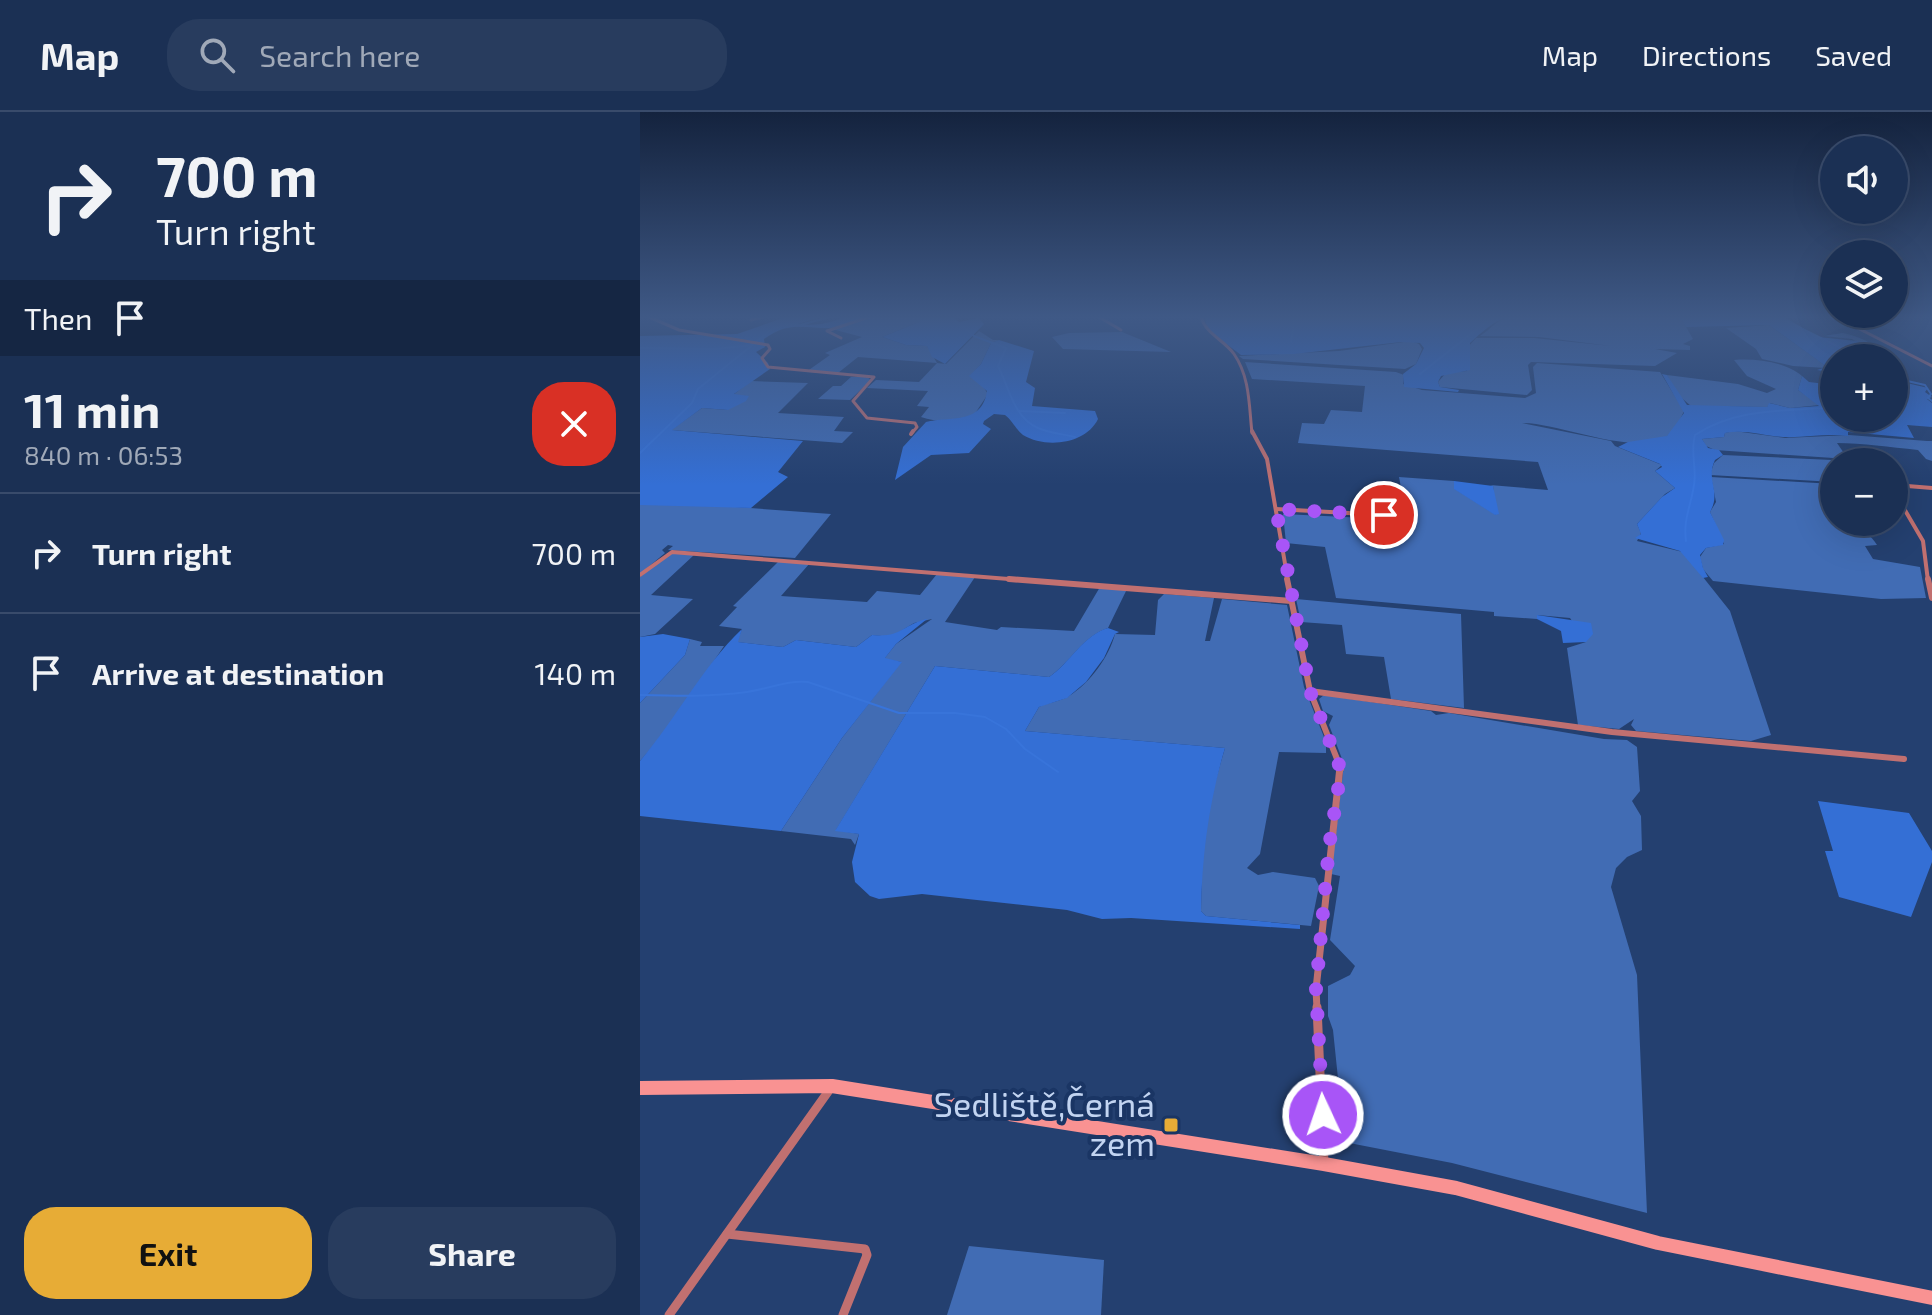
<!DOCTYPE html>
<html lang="en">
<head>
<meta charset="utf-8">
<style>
	body { margin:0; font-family:"Exo 2",sans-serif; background:#283c5e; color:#f1f3f6; height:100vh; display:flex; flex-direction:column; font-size:30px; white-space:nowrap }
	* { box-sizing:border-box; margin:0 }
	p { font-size:26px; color:#a0a9b8 }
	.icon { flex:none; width:44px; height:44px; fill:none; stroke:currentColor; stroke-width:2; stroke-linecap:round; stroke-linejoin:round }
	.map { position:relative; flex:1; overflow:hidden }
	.details { display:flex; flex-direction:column; background:#1b3054; width:640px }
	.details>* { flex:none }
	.banner { background:#1b3054; color:#f1f3f6; overflow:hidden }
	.controls { position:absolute; left:1180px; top:24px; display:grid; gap:16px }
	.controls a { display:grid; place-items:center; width:88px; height:88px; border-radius:50%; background:#1b3054; box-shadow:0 8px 32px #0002,0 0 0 2px #394b6b; font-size:40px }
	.pin { position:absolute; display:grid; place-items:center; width:68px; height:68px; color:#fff; margin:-34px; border:4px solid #fff; border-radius:50%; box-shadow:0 2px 8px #0007 }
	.me { position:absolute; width:88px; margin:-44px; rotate:357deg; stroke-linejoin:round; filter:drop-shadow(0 0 6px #0008) }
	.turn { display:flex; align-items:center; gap:28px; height:168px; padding:0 24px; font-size:36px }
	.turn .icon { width:104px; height:104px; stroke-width:2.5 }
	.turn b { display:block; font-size:56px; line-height:68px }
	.then { display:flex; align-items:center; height:76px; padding:0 24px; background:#0003; gap:16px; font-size:30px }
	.round { display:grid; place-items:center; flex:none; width:84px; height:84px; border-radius:32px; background:#283c5e }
	.headline { display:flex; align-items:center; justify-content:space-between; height:136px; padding:0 24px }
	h1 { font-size:48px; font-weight:700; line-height:60px }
	.action { display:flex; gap:16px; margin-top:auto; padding:16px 24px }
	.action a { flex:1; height:92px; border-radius:32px; background:#e7ac36; color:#111; font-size:32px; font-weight:700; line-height:92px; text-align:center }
	.action a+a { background:#283c5e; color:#f1f3f6 }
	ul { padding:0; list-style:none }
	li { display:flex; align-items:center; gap:24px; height:120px; padding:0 24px; border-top:2px solid #394b6b }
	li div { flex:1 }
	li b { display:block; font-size:30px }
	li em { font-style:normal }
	header { display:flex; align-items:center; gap:48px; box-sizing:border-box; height:112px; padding:0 40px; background:#1b3054; border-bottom:2px solid #394b6b }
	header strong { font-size:38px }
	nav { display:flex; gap:44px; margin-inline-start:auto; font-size:28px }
	.search { width:560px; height:72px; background:#283c5e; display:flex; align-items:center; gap:20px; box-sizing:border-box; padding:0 28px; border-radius:32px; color:#a0a9b8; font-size:30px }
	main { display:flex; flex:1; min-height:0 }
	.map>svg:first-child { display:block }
	.green { fill:#416cb4 }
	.forest { fill:#346fd5 }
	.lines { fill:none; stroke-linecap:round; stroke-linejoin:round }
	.stream { stroke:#3874da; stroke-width:2 }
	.street-far4 { stroke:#c17070; stroke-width:3 }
	.street-far3 { stroke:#c17070; stroke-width:4 }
	.street-far2 { stroke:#c17070; stroke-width:6 }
	.street-far1 { stroke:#c17070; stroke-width:7 }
	.street { stroke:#c17070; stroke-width:9 }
	.secondary { stroke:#f99292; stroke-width:14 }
	.route { stroke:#a855f7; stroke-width:14; stroke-dasharray:0 25.2 }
	.poi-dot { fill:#e7ac36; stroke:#1a3564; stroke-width:3 }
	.labels { text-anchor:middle; stroke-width:8; stroke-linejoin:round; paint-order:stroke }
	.near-poi-label { font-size:34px; fill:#c2d4f1; stroke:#1a3564; text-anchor:end }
</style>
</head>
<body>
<header>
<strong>Map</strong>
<div class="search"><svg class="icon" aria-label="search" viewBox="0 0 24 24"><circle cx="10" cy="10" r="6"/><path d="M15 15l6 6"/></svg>Search here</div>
<nav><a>Map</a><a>Directions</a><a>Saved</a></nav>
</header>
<main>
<section class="details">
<div class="banner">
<div class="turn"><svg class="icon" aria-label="right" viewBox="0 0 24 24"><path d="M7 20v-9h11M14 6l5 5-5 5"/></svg><div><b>700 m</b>Turn right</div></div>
<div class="then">Then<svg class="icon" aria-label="arrive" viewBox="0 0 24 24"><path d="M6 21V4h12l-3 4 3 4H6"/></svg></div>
</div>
<div class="headline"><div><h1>11 min</h1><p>840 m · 06:53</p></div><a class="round" style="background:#d93025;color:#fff"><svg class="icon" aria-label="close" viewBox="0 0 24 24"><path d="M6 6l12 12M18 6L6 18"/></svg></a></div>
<ul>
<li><svg class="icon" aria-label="right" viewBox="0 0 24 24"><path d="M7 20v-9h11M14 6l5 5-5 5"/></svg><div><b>Turn right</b></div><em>700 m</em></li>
<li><svg class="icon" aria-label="arrive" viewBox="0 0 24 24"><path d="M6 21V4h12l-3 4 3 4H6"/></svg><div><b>Arrive at destination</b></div><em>140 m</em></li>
</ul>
<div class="action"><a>Exit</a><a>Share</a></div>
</section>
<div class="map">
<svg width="1292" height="1203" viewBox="0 0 1292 1203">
	<rect width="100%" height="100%" fill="#244070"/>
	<g class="green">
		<path d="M 232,205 L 281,205 L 279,210 L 242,225 L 266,233 L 287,234 L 297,251 L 218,245 L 198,261 L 166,260 L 190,243 L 185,241 L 222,225 L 192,217 Z"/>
		<path d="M 868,205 L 1030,205 L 1042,208 L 1053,227 L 1043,232 L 1050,234 L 1050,238 L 1015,237 L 1037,241 L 1015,254 L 891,250 L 888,253 L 892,278 L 887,283 L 800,275 L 798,270 L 806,261 L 827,259 L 828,235 L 836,226 L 894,226 L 971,234 L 899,225 L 840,224 C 851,217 855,209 868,205 Z"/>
		<path d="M 1129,213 L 1186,254 L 1186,256 L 1153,254 L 1122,247 L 1116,237 L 1086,216 Z"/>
		<path d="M 339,219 L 353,228 L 359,228 L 351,231 L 341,252 L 330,264 L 341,271 L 348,282 L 334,303 C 317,310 299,311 281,305 L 289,295 L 277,294 L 288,279 L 227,276 L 236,268 L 279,270 L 297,251 L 306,252 Z"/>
		<path d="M 482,220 L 531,240 L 423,237 L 412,225 L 429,221 Z"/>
		<path d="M 1203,221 C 1224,225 1243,238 1260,250 L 1254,251 L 1254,246 L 1220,246 L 1205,235 L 1221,232 L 1212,227 L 1184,224 Z"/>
		<path d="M 771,229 L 779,232 L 782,237 L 776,252 L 765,257 L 603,247 L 599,244 L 699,239 Z"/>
		<path d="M 1094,248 C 1115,246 1146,250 1162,264 L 1158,278 L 1180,293 L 1150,296 L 1130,291 L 1127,295 L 1051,294 L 1037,282 L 1027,263 L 1098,272 L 1127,281 L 1136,277 L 1107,264 Z"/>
		<path d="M 605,250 L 756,260 L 764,263 L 763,272 L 782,278 L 885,286 L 896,281 L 893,255 L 897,251 L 1020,260 L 1044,299 C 1040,308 1034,320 1026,325 C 990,344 921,311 882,311 L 971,329 L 975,334 L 1022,353 L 1015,359 L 1035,376 L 1025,382 L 997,412 L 1001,421 L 997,429 L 1043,440 L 1090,499 L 1131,623 L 1111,629 L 996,619 L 991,613 L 994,607 L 979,617 L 938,613 L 927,536 L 946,530 L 930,506 L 897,503 L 897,507 L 854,504 L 854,500 L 696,486 L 685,435 L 646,431 L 643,402 L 767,408 L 759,365 L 814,369 L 815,377 L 856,403 L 853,374 L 850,373 L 908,378 L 898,350 L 658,331 L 662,311 L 684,312 L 691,298 L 722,300 L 725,274 L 612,267 Z"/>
		<path d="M 211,265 L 227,265 L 231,268 L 210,288 L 178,287 L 193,274 L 201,274 Z"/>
		<path d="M 111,269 L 168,271 L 138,301 L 204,305 L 194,319 L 213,320 L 202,331 L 31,318 L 62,296 L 88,298 L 93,283 Z"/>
		<path d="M 1094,319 L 1145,326 L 1209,323 L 1287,329 L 1292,329 L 1292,349 L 1286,347 L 1278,338 C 1249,335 1223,331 1197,331 L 1208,347 L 1075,338 L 1066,334 L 1062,327 L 1084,325 L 1085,321 Z"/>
		<path d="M 1083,343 L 1192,348 L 1194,370 L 1070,363 L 1074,351 Z"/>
		<path d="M 1071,365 L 1194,372 L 1194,410 L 1217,410 C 1223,419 1231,423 1237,433 L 1225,434 L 1233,447 L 1280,455 L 1286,486 L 1241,487 L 1073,469 L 1063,457 L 1060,445 L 1066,436 L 1084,432 L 1070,400 L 1076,390 Z"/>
		<path d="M 54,392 L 191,402 L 155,446 L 28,438 L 33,434 L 28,433 L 22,438 L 25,441 L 0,462 L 0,393 Z"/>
		<path d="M 30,441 L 54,443 L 11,483 L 53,487 L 15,522 L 0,525 L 0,465 Z"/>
		<path d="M 139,449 L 170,451 L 141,484 L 227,490 L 237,479 L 280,483 L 297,462 L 335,465 L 305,510 L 357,518 L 361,515 L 434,519 L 460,475 L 487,477 L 468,516 C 443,524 430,551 409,565 L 295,554 L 196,718 L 219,722 L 215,733 L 211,727 L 141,719 L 202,626 L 261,550 L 244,547 L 256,532 L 292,507 L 274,511 L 251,525 L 232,523 L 216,535 L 156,528 L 143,535 L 97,530 L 102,517 L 79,514 L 97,495 L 93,494 Z"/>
		<path d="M 524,482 L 574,486 L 565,529 L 570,529 L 582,487 L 647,493 L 664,575 L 686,630 L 686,641 L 639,640 L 620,742 L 607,756 L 618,763 L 633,760 L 675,766 L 679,774 L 671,814 L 566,804 L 561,799 L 562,750 L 570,688 L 585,636 L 385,619 L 399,595 C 408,590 420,590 429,584 C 450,571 469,545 475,522 L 515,523 L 518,488 Z"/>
		<path d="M 656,487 L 821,502 L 824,596 L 751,587 L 744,545 L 706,542 L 702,513 L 661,510 Z"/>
		<path d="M 50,527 L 62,530 L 60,534 L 84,534 L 28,617 L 0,649 L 0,591 L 45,543 Z"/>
		<path d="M 684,583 L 791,599 L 796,603 L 809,601 L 964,627 L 987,628 L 997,635 L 1000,679 L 992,689 L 1001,704 L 1002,738 L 987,745 L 976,756 L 971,775 L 997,863 L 1007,1101 L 812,1051 L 699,1029 L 703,1015 L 693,918 L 688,904 L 688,874 L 710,863 L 715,854 L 690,828 L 700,764 L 691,762 L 704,652 L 689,613 L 693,604 L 683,599 L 679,587 Z"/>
		<path d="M 329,1134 L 464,1148 L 461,1203 L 307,1203 Z"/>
	</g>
	<g class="forest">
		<path d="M 146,205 L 180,205 L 158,212 C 181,216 203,205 227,205 C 217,208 201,216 190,216 C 164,216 148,209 124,227 L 125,235 L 116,240 L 128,251 L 130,257 L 94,282 L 109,284 L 106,289 L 88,298 L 62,296 L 32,318 L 163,329 L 138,360 L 148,365 L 111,396 L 0,393 L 0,224 L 97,222 Z"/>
		<path d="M 281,205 L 313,205 L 319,210 L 339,206 L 344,212 L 305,252 L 292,245 L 287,234 L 266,233 L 242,225 L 279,210 Z"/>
		<path d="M 565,205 L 868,205 C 853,209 841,221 830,231 L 830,258 L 801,264 L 798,270 L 800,275 L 819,278 L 818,280 L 764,275 L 763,262 L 776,252 L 784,236 L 780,231 L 761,230 L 654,242 L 601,243 L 567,217 Z"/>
		<path d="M 1030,205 L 1144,205 L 1178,225 L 1217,229 L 1222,232 L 1205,236 L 1220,246 L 1194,246 L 1194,261 L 1177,258 L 1187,255 L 1129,213 L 1046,215 L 1042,208 Z"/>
		<path d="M 359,228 L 394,239 L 386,270 L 395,276 L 392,294 L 455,299 L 458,307 C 446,332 406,337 383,323 C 376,318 373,309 365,303 L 354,302 L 344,309 L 343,312 L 351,317 L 329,341 L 291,343 L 255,368 L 263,335 L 286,310 C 310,304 342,313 347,279 L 329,264 L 341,252 L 351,231 Z"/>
		<path d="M 1022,262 L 1027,263 L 1047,293 L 1127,295 L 1129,291 L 1150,296 L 1179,294 L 1158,278 L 1162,264 L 1169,270 L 1194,273 L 1194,306 L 1254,306 L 1254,268 L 1288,276 L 1285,280 L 1292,285 L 1287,287 L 1292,291 L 1292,315 L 1267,313 L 1274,326 L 1208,320 L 1208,324 C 1186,321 1165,326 1143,325 C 1125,324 1104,317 1085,321 L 1084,325 L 1062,327 L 1068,336 L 1079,338 L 1083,343 L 1075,348 C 1065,369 1082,379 1070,400 L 1084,428 L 1083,433 L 1066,436 L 1060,443 L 1063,456 L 1068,465 L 1063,466 L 1040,439 L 995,426 L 1001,422 L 997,412 L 1022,385 L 1035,376 L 1015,359 L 1022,355 L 1020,352 L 978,335 L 988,330 L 1027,324 L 1044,301 Z"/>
		<path d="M 814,369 L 853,374 L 859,402 L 855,403 L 814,377 Z"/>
		<path d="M 897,503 L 951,511 L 953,522 L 946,530 L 923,531 L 921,519 L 897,507 Z"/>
		<path d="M 287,507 L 256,532 L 245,546 L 262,550 L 202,626 L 141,719 L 0,704 L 0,649 C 36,607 62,555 102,517 L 98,530 L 143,535 L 156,528 L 216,535 L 232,523 C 261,526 262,513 287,507 Z"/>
		<path d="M 468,516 L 479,520 L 475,522 L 464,546 L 446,570 L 427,586 L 399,595 L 385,619 L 585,636 C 569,690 562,742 561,799 L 566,804 L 660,813 L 660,817 L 491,806 L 462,807 L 427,798 L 282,782 L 239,787 L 230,784 L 215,770 L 212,750 L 219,722 L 195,719 L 295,554 L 409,565 C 430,551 443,523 468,516 Z"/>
		<path d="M 23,522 L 50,527 L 45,543 L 0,591 L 0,525 Z"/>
		<path d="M 1178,689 L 1269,701 L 1292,739 L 1292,750 L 1271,805 L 1199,785 L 1185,739 L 1193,739 Z"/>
	</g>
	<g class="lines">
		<g class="stream">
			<path d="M 301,205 L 312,206 L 334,224 L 366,236 L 358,254 C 369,275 373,305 398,316 C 409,321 423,322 435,325"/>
			<path d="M 1138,205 L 1199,235 L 1211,246"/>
			<path d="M 160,213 L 190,205"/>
			<path d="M 651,230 L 655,205"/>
			<path d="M 0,236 L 76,237 L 112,233"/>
			<path d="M 780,262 L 852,205"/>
			<path d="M 1254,266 L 1285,273 L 1291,282 L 1288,286 L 1292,289"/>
			<path d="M 379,299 L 425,301"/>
			<path d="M 0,341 L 52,291 L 58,277 L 132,217 L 145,213 L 180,214 L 211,205"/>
			<path d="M 1046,429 C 1043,407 1051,394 1054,373 C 1057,356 1050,341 1055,323 C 1094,297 1140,299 1185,296 L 1193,291 L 1194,284"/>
			<path d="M 0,583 C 36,584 71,585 107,580 C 127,577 147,568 168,570 L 259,601 L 315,601 L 345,605 L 366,617 L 385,637 L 418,660"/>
		</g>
		<g class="street-far4">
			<path d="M 9,205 L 39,218 L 128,233 L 130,237 L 122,246 L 128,255 L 234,265 L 213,289 L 227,306 L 275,311 L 277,315 L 272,321"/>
			<path d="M 459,205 L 481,218"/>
			<path d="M 561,205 C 566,222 584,228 594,242 C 610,265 609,294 612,321"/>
			<path d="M 1196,205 L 1292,254"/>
			<path d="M 111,208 L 123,205"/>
			<path d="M 201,226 L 187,219 L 229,205"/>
		</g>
		<g class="street-far3">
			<path d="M 612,319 L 627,347 L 648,469"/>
			<path d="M 271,322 L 273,319"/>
			<path d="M 636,397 L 744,403"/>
			<path d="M 0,463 L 32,440 L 394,469"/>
			<path d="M 1288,469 L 1283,429 L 1259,388 L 1255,373 L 1292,376"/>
		</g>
		<g class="street-far2">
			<path d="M 369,467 L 651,489"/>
			<path d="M 647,467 L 670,579 L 701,657"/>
			<path d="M 1288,467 L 1292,486"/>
			<path d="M 670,579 L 972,620 L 1264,647"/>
		</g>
		<path class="street-far1" d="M 677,897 L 676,877 L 700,655"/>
		<g class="street">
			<path d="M 677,895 L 684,1051"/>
			<path d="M 87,1122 L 225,1137 L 227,1143 L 203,1203"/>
			<path d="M 29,1203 L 190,977"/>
		</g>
		<path class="secondary" d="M 0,976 L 192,974 L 684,1052 L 816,1076 L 1018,1131 L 1292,1186"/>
	</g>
	<linearGradient id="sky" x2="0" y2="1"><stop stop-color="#14233e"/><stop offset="0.55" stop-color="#3f5986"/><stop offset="1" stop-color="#3f5986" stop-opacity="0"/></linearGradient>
	<rect width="1292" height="373" fill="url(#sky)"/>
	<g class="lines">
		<path class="route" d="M 683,1003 L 676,877 L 689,735 L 701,658 L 670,579 L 636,397 L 744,403"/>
	</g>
	<rect class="poi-dot" x="523" y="1005" width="16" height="16" rx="4"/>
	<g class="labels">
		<g class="near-poi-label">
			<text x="515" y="1005">Sedliště,Černá<tspan x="515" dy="39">zem</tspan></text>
		</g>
	</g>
</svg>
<div class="controls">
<a><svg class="icon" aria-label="sound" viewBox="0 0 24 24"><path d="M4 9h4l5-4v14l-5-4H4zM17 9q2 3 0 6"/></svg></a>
<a><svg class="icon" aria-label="layers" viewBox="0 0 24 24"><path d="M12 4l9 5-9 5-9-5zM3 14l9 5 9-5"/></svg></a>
<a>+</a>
<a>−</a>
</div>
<div class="pin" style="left:744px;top:403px;background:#d93025"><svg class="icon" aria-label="arrive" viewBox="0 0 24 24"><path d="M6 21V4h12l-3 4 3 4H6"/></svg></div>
<svg class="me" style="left:683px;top:1003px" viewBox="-20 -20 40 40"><circle r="17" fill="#a855f7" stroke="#fff" stroke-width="3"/><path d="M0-11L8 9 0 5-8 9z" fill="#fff"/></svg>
</div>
</main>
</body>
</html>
